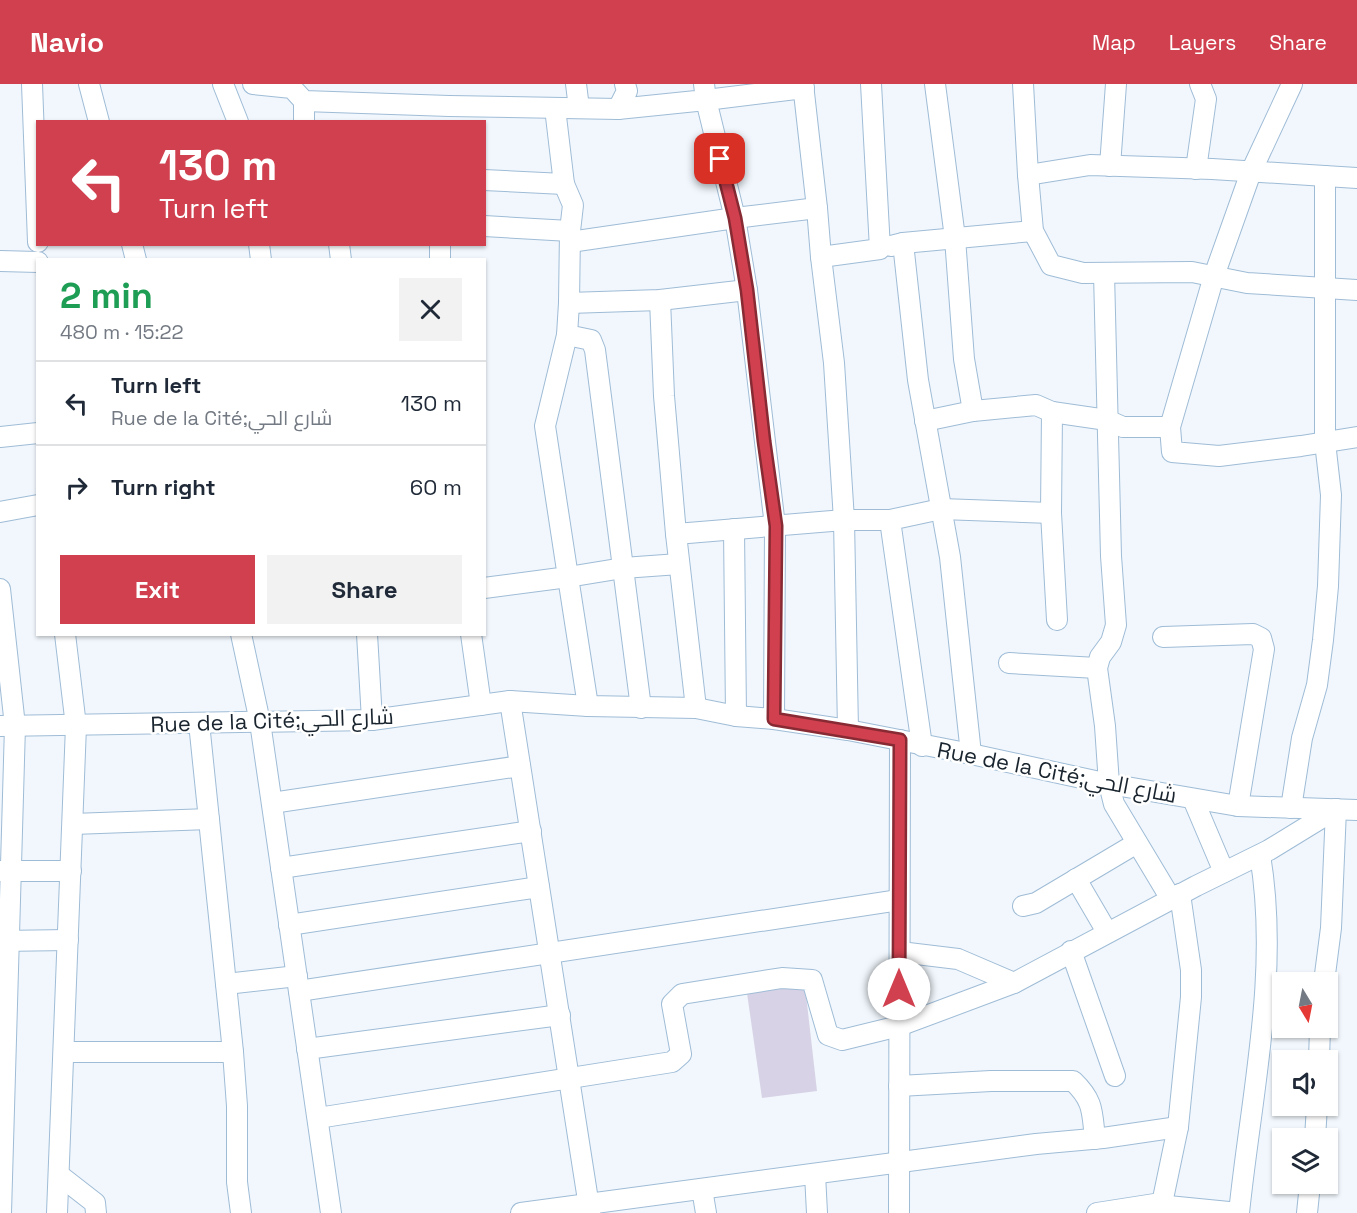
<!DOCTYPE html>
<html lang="en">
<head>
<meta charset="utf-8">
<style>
	body { margin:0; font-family:"Space Grotesk",Cairo,sans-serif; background:#f2f2f3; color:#1f2937; height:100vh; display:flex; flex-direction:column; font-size:22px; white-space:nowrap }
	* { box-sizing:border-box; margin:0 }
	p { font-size:20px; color:#747a83 }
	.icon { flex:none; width:33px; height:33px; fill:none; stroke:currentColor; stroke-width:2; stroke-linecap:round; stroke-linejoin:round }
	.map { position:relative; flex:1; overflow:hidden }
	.sheet { position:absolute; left:36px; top:174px; width:450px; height:378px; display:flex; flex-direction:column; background:#fff; border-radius:0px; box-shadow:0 2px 4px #0004 }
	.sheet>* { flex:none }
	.top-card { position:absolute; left:36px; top:36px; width:450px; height:126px; border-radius:0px; box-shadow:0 2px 4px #0004; background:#d0404e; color:#fff; overflow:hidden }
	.needle { width:39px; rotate:170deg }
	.tools { position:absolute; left:1272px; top:888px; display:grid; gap:12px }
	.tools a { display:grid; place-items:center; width:66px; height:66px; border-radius:0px; background:#fff; box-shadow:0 2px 4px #0004; font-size:30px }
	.pin { position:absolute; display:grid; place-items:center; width:51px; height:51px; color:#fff; margin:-26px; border-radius:12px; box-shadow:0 3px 9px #0006 }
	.me { position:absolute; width:66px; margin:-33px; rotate:0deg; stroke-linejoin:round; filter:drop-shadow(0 0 4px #0008) }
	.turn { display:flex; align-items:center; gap:21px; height:126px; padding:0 24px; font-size:27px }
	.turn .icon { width:78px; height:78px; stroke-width:2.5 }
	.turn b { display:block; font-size:42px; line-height:51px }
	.round { display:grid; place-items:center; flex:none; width:63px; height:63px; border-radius:0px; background:#f2f2f3 }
	.headline { display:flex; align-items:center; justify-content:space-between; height:102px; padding:0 24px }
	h1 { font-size:36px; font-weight:700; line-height:45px; color:#1e9e55 }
	.cta { display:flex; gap:12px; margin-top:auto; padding:12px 24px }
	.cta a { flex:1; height:69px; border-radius:0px; background:#d0404e; color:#fff; font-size:24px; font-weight:700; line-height:69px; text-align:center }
	.cta a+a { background:#f2f2f3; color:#1f2937 }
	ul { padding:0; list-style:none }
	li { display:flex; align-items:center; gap:18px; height:84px; padding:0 24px; border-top:2px solid #e0e1e3 }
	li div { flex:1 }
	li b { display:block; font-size:22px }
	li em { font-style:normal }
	header { display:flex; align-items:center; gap:36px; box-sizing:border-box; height:84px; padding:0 30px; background:#d0404e; color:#fff }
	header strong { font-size:28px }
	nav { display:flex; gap:33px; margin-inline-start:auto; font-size:21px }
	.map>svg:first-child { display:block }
	.green { fill:#d7d2e5 }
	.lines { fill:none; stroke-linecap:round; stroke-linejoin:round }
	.minor-casing { stroke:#9fbcd6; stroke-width:22 }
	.minor { stroke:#fff; stroke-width:20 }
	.route-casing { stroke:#872a33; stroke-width:15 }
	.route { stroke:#d0404e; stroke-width:10 }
	.labels { text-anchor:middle; stroke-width:5; stroke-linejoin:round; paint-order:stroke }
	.street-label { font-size:22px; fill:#19242e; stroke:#fff }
</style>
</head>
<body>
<header>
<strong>Navio</strong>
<nav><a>Map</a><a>Layers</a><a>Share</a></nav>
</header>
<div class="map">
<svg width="1357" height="1129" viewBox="0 0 1357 1129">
	<rect width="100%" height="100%" fill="#f1f7fd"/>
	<path class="green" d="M 805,902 L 817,1007 L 762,1014 L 747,909 Z"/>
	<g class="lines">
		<defs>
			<g id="minor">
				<path d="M 32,0 L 38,158"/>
				<path d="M 89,0 L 99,38"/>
				<path d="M 223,0 L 238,38"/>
				<path d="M 253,0 L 292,4 L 304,17 L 449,22 L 618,25 L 706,16 L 704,0"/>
				<path d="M 576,0 L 579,24"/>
				<path d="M 803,0 L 817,124"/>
				<path d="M 935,0 L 955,154 L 964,275 L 973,327"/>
				<path d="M 1023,0 L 1028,91 L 1033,147 L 1051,181 L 1083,189 L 1192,188 L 1247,199 L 1357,206"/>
				<path d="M 1292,0 L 1251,88 L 1214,192 L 1170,343 L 1172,368 L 1219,372 L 1301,362 L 1357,353"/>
				<path d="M 804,4 L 706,16 L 735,134 L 817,124 L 821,173 L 880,165 L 871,0"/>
				<path d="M 304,17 L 304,38"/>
				<path d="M 618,25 L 627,7 L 625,0"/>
				<path d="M 1110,82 L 1116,0"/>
				<path d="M 1196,85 L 1206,15 L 1200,0"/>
				<path d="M 1028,91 L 1090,81 L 1212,85 L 1357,94"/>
				<path d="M 484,96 L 564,100 L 555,24"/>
				<path d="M 564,100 L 573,121 L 570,147"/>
				<path d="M 484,142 L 570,147 L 569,219 L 660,216 L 747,206"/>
				<path d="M 570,158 L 735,134 L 747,206 L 775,442 L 774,635"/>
				<path d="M 903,159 L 918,296 L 950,473 L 971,670"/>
				<path d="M 132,160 L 136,176"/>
				<path d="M 259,160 L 261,176"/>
				<path d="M 339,160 L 341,176"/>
				<path d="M 891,162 L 903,159 L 1033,147"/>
				<path d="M 821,173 L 834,279 L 844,436 L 848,646"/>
				<path d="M 440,176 L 440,160"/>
				<path d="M 0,177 L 38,178"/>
				<path d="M 1104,189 L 1111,472 L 1116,541 L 1111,558 L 1100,573 L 1097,584 L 1105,642 L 1109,700 L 1114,720 L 1171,815"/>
				<path d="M 660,216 L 664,312 L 676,450 L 844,436 L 890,436"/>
				<path d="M 567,251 L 591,256 L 595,266 L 641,624"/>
				<path d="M 1052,328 L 1051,429 L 1057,536"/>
				<path d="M 925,337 L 973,327 L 1036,321 L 1052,328 L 1107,336 L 1123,343 L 1170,343"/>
				<path d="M 0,353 L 38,349"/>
				<path d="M 0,428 L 38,421"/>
				<path d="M 734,445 L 736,632"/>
				<path d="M 676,450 L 696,624"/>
				<path d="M 484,504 L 568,493 L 545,342 L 567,251 L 569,219"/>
				<path d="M 0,505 L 15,642 L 1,1129"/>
				<path d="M 241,550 L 260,638 L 331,1129"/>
				<path d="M 367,550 L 372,636"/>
				<path d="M 471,550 L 481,621"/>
				<path d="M 1163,553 L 1253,550 L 1261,554 L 1264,565 L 1238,722"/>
				<path d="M 1009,579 L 1097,584"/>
				<path d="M 510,617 L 590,1129"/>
				<path d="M 588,622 L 568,493 L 623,484 L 679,480"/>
				<path d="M 199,639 L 233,968 L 237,1022 L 237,1098 L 241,1129"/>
				<path d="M 0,642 L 372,636 L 510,617 L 588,622 L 696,624 L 736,632 L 774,635 L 848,646 L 971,670 L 1109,700 L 1238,722 L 1357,726"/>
				<path d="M 922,662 L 890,436 L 941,425 L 1051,429"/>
				<path d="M 1193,715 L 1224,788"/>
				<path d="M 272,719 L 520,682"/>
				<path d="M 1291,724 L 1302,654 L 1317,601 L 1323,556 L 1328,502 L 1331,411 L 1325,358 L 1325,92"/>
				<path d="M 73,740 L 209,735"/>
				<path d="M 281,784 L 531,747"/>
				<path d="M 0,787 L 71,787"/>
				<path d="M 1076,795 L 1107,848"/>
				<path d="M 1023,822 L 1036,819 L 1137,759"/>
				<path d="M 289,841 L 539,803"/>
				<path d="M 0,857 L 68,856"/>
				<path d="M 1071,867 L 1115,992"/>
				<path d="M 900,868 L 958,875 L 1014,899"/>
				<path d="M 1324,898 L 1331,844 L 1336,725"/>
				<path d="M 226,900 L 297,892"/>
				<path d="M 299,907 L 899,816"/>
				<path d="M 307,965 L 560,931"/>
				<path d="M 64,968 L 233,968"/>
				<path d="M 1319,976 L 1320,944"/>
				<path d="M 899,1002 L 991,997 L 1073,997 C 1094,1017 1092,1028 1095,1055"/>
				<path d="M 318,1034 L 672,978 L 681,970 L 672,920 L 682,910 L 782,894 L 812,896 L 828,951 L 842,956 L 899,942 L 1014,899 L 1196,802 L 1269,766 L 1336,725"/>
				<path d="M 1315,1054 L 1317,1022"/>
				<path d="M 815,1090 L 817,1129"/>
				<path d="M 59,1091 L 95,1119 L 96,1129"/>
				<path d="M 702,1105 L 706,1129"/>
				<path d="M 57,1129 L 76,642 L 65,550"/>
				<path d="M 521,1129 L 1036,1060 L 1103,1054 L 1178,1043"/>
				<path d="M 899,1129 L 900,656"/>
				<path d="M 1097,1129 L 1161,1119 L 1168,1122 L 1239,1129"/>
				<path d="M 1160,1129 L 1178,1043 L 1191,913 L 1191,886 L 1180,810"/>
				<path d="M 1239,1129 C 1251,1011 1280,889 1260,771"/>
				<path d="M 1307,1129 L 1310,1100"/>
			</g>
		</defs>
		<use href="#minor" class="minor-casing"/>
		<use href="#minor" class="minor"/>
	</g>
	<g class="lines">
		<defs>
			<path id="route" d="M 720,75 L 735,134 L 747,206 L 764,357 L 776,442 L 774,635 L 900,656 L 899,905"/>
		</defs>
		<use href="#route" class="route-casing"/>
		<use href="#route" class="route"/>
	</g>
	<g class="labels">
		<g class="street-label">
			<text transform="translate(272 636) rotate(-2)" y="8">Rue de la Cité;شارع الحي</text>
			<text transform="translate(1057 688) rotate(11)" y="8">Rue de la Cité;شارع الحي</text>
		</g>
	</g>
</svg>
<div class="tools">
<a><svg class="needle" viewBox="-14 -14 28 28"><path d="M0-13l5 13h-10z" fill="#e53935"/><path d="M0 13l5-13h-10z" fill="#747a83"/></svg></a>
<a><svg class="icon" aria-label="sound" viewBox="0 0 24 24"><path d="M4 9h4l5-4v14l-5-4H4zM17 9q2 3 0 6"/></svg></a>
<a><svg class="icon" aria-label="layers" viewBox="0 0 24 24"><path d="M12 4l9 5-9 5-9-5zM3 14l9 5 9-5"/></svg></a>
</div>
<div class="pin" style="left:720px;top:75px;background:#d93025"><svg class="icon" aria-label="arrive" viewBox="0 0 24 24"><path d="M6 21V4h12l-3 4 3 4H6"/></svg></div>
<svg class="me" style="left:899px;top:905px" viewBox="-20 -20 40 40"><circle r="19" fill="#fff"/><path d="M0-13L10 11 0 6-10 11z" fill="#d0404e"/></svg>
<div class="top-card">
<div class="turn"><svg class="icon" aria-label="left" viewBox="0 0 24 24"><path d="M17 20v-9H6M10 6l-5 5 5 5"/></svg><div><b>130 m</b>Turn left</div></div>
</div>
<section class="sheet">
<div class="headline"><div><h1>2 min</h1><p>480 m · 15:22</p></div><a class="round"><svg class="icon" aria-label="close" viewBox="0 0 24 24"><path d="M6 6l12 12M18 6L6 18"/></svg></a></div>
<ul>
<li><svg class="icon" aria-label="left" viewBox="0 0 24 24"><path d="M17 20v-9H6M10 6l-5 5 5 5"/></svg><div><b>Turn left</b><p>Rue de la Cité;شارع الحي</p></div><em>130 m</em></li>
<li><svg class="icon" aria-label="right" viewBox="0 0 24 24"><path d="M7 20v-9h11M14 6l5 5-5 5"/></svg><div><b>Turn right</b></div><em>60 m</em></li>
</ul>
<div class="cta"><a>Exit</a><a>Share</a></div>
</section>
</div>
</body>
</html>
